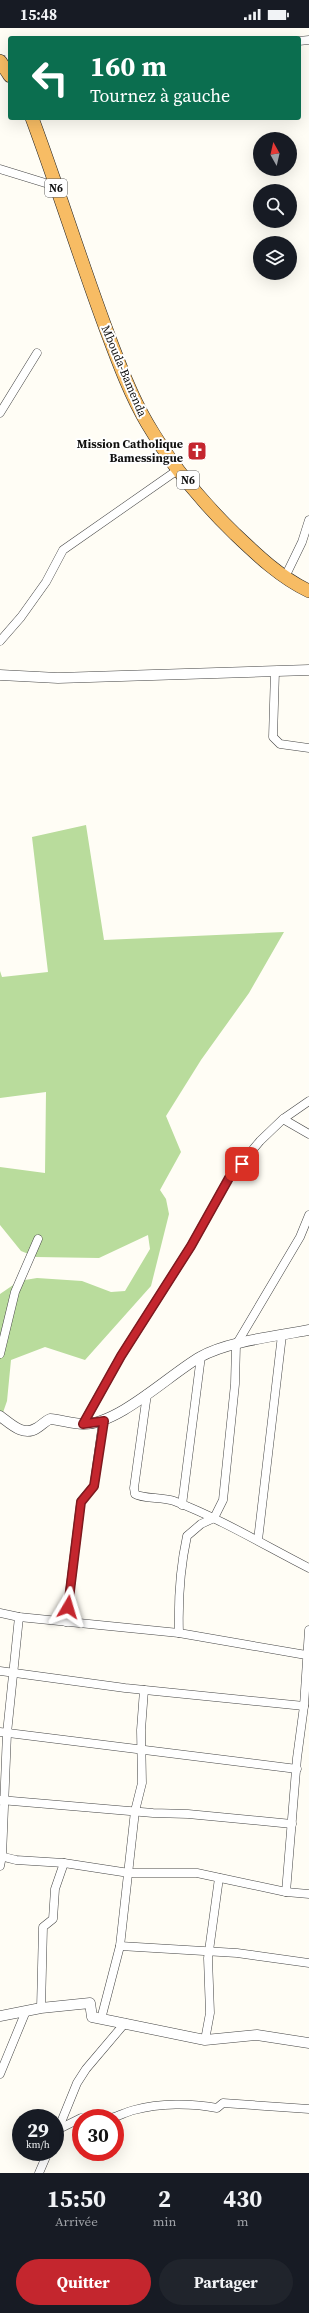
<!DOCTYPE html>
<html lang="fr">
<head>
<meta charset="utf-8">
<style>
	body { margin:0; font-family:"Source Serif 4",serif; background:#20242c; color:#f1f3f6; height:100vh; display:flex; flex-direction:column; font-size:15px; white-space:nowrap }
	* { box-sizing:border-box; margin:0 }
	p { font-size:13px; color:#9ea1a6 }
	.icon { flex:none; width:22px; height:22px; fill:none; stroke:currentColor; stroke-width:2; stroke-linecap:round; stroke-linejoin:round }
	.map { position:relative; height:2145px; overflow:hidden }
	.panel { display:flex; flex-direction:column; background:#171b24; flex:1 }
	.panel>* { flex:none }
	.banner { position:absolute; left:8px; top:8px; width:293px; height:84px; border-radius:4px; box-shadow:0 4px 16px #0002; background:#0b6e4f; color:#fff; overflow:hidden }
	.needle { width:26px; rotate:352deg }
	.tools { position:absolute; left:253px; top:104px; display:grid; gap:8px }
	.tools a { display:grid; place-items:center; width:44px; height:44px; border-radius:50%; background:#171b24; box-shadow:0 4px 16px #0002; font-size:20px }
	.speed { position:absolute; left:12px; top:2081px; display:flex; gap:8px; font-size:20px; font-weight:700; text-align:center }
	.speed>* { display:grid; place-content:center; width:52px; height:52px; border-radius:50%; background:#171b24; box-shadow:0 4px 16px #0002; line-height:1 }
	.speed small { font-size:10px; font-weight:400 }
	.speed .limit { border:6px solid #d22; background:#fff; color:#111 }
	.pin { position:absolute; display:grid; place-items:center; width:34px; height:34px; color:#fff; margin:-17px; border-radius:8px; box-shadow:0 2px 6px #0006 }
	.me { position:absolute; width:44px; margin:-22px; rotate:7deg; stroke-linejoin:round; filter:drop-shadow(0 0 3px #0008) }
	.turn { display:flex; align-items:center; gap:14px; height:84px; padding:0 16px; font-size:18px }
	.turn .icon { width:52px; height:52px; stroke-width:2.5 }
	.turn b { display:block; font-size:28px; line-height:34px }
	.eta { display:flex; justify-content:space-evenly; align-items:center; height:68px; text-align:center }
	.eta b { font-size:24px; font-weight:700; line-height:28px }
	.primary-button { display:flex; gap:8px; margin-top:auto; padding:8px 16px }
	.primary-button a { flex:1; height:46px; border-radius:24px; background:#c4262e; color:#fff; font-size:16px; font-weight:700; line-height:46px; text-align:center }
	.primary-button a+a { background:#20242c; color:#f1f3f6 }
	.status { display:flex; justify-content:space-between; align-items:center; height:28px; padding:0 20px; background:#171b24; direction:ltr }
	.status svg { height:11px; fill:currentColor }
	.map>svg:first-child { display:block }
	.forest { fill:#b9dc9c }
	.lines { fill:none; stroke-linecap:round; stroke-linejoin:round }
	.minor-casing { stroke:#444; stroke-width:9 }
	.tertiary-casing { stroke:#444; stroke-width:11 }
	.trunk-casing { stroke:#222; stroke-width:14 }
	.minor { stroke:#fff; stroke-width:8 }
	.tertiary { stroke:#fff; stroke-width:10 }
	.trunk { stroke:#f7bc64; stroke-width:13 }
	.route-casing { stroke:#7f191e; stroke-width:10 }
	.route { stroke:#c4262e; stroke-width:7 }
	.labels { text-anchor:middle; stroke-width:4; stroke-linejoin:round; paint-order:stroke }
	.shield { fill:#fff; stroke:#585858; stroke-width:1 }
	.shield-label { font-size:11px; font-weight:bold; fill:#111 }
	.street-label { font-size:12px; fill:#111; stroke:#fff }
	.poi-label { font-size:12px; font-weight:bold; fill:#111; stroke:#fff; text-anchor:end }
</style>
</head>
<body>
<div class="status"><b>15:48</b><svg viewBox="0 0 49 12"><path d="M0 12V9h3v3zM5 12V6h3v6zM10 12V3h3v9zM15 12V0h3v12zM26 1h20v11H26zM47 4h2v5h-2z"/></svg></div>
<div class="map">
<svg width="309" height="2145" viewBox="0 0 309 2145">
	<rect width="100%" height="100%" fill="#fffdf5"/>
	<path class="forest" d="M 86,797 L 104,912 L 284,904 L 249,965 L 201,1032 L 166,1088 L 181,1124 L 160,1162 L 166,1171 L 169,1186 L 151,1258 L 85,1332 L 45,1319 L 11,1332 L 7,1373 L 0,1393 L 0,1266 L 19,1253 L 37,1250 L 82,1253 L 111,1264 L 125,1263 L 150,1221 L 148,1207 L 99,1230 L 36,1229 L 21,1223 L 0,1197 L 0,1139 L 45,1145 L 46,1064 L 0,1070 L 0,943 L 2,949 L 48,944 L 32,809 Z"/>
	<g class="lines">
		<defs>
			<g id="minor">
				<path d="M 299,13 L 309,12"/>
				<path d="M 0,141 L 55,158"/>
				<path d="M 0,385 L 37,325"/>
				<path d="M 285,549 L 302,514 L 309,492"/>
				<path d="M 0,613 L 21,589 L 46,554 L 63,522 L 179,441"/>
				<path d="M 275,643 L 273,709 L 280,716 L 309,720"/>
				<path d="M 283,1091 L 309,1106"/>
				<path d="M 0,1326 L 15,1264 L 38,1211"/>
				<path d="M 147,1366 L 134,1460 L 135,1466 C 142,1471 163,1469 174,1473 C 221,1491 264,1517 309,1540"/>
				<path d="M 83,1396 L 121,1328 L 191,1218 L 229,1150 L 260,1113 L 283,1091 L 309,1073"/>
				<path d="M 182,1477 L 201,1328"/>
				<path d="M 258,1512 L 282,1307"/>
				<path d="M 0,1585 L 19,1589 L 179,1605 L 306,1627"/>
				<path d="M 66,1594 L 81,1473 L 94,1458 L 103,1393"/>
				<path d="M 179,1605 C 178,1572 180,1540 187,1508 L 201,1496 L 214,1490 L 223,1472 L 235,1356 L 236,1317 L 300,1209 L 309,1187"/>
				<path d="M 0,1643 L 125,1660 L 304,1678"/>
				<path d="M 0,1704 L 297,1741"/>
				<path d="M 0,1772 L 153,1785 L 188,1786 L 292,1796"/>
				<path d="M 0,1828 L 16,1832 L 64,1835 L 129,1845 L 197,1845 L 286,1864 L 309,1866"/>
				<path d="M 0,1838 L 2,1828 L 7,1705 L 19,1589"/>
				<path d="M 286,1864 L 297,1730 L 304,1678 L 309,1602"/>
				<path d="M 120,1918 L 237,1925 L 309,1935"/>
				<path d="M 41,1980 L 43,1899 L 53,1891 L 55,1861 L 64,1835"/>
				<path d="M 101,1991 L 120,1918 L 135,1783 L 142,1755 L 141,1702 L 144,1662"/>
				<path d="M 205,2012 L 210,1985 L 208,1930 L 219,1850"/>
				<path d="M 0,2046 L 26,1983"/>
				<path d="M 111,2090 C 119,2088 126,2084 134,2082 C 160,2075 191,2075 217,2080 L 223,2075 L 309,2081"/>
				<path d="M 59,2101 L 81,2090"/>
				<path d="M 55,2109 L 77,2055 L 86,2041 L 125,1995"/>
				<path d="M 39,2145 L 48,2124"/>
			</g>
			<g id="tertiary">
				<path d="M 0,647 L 58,650 L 309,642"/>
				<path d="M 0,1388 C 11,1396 23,1409 37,1400 C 42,1397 45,1393 50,1391 C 61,1392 73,1396 83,1396 C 118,1397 170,1346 200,1329 C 228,1313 278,1308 309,1302"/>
				<path d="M 0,1988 L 41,1980 L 90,1975 L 92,1989 L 205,2012 L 257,2007 L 309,2015"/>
			</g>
			<g id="trunk">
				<path d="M 0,33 L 10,48"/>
				<path d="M 32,90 C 58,160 80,231 106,301 C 118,333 130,366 147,395 C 170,435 202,474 235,506 C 257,527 281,550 309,563"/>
			</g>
		</defs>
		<use href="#minor" class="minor-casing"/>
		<use href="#tertiary" class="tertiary-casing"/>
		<use href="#trunk" class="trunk-casing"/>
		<use href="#minor" class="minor"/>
		<use href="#tertiary" class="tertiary"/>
		<use href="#trunk" class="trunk"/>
	</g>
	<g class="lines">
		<defs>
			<path id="route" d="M 68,1579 L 81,1474 L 94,1458 L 104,1393 L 83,1396 L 121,1328 L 191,1218 L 229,1150 L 242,1136"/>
		</defs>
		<use href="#route" class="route-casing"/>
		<use href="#route" class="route"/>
	</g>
	<defs>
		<symbol id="church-square" viewBox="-11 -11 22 22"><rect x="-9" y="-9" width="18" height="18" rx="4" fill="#c4262e" stroke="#fff"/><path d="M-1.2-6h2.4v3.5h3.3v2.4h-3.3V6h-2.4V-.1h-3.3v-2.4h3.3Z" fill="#fff"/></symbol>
	</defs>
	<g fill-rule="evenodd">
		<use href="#church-square" x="186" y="412" width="22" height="22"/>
	</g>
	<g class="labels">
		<g class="shield">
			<rect x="45" y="151" width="22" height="18" rx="3"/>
			<rect x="177" y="443" width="22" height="18" rx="3"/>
		</g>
		<g class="shield-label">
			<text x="56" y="164">N6</text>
			<text x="188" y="456">N6</text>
		</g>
		<g class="street-label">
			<text transform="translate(124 343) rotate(67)" y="4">Mbouda-Bamenda</text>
		</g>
		<g class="poi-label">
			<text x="183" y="420">Mission Catholique<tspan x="183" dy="14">Bamessingue</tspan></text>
		</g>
	</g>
</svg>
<div class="tools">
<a><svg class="needle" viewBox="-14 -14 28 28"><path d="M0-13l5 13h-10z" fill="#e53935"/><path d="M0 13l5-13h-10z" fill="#9ea1a6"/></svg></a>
<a><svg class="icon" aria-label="search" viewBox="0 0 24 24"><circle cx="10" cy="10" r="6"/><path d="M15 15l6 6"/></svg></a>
<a><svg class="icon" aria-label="layers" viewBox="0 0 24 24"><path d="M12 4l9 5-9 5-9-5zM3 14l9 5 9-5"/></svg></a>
</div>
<div class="speed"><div>29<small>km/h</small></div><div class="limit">30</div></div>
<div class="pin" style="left:242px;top:1136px;background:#d93025"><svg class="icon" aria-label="arrive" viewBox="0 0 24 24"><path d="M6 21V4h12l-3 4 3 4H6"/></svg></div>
<svg class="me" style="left:68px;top:1579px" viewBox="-20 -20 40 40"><path d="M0-17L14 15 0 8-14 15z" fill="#c4262e" stroke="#fff" stroke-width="4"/></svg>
<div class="banner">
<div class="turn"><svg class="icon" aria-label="left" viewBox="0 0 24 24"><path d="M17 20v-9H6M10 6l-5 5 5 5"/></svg><div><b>160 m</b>Tournez à gauche</div></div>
</div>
</div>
<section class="panel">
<div class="eta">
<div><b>15:50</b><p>Arrivée</p></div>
<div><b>2</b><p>min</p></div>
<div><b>430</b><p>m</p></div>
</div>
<div class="primary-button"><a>Quitter</a><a>Partager</a></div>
</section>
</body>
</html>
